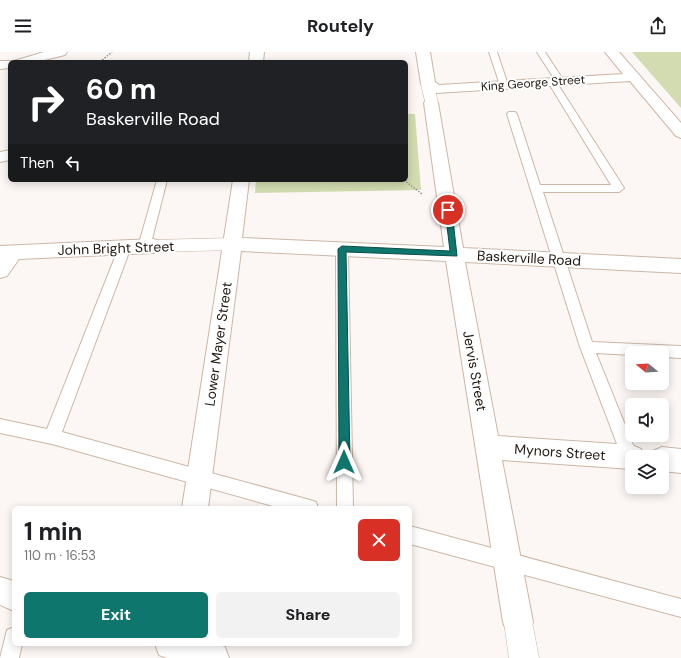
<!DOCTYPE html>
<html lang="en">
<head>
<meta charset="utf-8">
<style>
	body { margin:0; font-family:"DM Sans",sans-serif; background:#f2f2f2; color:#202124; height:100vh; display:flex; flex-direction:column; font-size:15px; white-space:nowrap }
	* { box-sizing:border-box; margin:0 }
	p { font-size:13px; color:#757577 }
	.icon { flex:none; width:22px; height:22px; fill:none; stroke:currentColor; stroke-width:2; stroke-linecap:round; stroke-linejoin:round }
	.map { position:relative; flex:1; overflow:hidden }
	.panel { position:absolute; left:12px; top:454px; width:400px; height:140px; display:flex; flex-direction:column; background:#fff; border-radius:6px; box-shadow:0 2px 10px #0003 }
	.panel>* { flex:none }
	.banner { position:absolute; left:8px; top:8px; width:400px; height:122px; border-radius:6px; box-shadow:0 2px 10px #0003; background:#202124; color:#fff; overflow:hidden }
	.needle { width:26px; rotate:288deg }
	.controls { position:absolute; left:625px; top:294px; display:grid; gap:8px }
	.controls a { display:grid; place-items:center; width:44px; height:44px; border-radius:6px; background:#fff; box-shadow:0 2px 10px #0003; font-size:20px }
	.pin { position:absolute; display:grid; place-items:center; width:34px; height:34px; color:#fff; margin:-17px; border:2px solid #fff; border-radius:50%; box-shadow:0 1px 4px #0007 }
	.me { position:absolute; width:44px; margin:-22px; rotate:0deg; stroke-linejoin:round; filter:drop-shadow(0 0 3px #0008) }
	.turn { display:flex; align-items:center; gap:14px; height:84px; padding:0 12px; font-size:18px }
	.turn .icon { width:52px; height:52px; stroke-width:2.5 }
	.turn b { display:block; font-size:28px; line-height:34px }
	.then { display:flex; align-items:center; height:38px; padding:0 12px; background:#0003; gap:8px; font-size:15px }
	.round { display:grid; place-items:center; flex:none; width:42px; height:42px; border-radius:6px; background:#f2f2f2 }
	.head { display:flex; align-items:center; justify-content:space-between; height:68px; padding:0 12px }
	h1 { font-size:24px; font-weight:700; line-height:30px }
	.action { display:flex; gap:8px; margin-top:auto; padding:8px 12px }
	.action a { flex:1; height:46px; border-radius:6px; background:#0f766e; color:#fff; font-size:16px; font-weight:700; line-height:46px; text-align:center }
	.action a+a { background:#f2f2f2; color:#202124 }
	header { display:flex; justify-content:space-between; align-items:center; height:52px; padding:0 12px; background:#fff; font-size:18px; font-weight:700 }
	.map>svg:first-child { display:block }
	.green { fill:#d2dcb0 }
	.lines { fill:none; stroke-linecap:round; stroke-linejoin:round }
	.service-casing { stroke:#ccb6a5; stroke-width:2 }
	.pedestrian-casing { stroke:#ccb6a5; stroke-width:1 }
	.minor-casing { stroke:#ccb6a5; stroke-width:2 }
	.primary-casing { stroke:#ccb6a5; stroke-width:2 }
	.path { stroke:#9a938f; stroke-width:1.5; stroke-dasharray:1.5 1.5; stroke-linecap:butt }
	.service { fill:#fff; fill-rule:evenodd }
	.pedestrian { fill:#fff; fill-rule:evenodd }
	.minor { fill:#fff; fill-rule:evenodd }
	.primary { fill:#fff; fill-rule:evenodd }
	.route { fill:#0f766e; stroke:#0a4d48 }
	.labels { text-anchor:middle; stroke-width:4; stroke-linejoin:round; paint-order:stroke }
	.far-street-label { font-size:12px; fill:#211912; stroke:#fff }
	.street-label { font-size:14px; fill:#211912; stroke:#fff }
</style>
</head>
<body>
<header><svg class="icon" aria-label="menu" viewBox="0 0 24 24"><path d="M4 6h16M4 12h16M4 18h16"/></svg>Routely<svg class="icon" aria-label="share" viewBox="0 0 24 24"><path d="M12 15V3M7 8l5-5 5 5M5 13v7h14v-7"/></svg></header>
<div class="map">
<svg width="681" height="606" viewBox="0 0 681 606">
	<rect width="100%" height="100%" fill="#fcf7f4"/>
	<g class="green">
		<path d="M 632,0 L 681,0 L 681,56 Z"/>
		<path d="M 406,62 L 415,62 L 421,138 L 255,141 L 256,128 L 406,128 Z"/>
	</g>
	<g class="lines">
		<defs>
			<g id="service">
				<path d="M 489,0 L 497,0 L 508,33 L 507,35 L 504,36 L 500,33 Z"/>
				<path d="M 537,0 L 545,0 L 564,29 L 563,31 L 557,31 L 624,136 L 619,140 L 543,140 L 592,290 L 681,294 L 681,306 L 662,305 L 662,301 L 632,301 L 632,303 L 596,301 L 638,405 L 632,405 L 632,412 L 630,413 L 624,410 L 622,405 L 580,295 L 507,62 L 509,60 L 515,60 L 517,62 L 540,133 L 611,133 L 548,30 L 549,28 L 555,28 Z"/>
				<path d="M 157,128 L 167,128 L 150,195 L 148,198 L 140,198 L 138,195 Z"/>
				<path d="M 125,191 L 129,192 L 131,195 L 62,380 L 310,448 L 316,450 L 318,456 L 280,456 L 52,392 L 0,381 L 0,367 L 47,377 L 119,195 L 121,192 Z"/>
				<path d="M 342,193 L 346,194 L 348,197 L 353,456 L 337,456 L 336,197 L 338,194 Z"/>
				<path d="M 410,474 L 681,547 L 681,565 L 410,492 Z"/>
				<path d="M 14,575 L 14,592 L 22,592 L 19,606 L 0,606 L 7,578 Z"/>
			</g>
			<g id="pedestrian">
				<path d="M 428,28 L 433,29 L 438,51 L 436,54 L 426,54 L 421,32 L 423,29 Z"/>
				<path d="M 233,186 L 239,187 L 242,192 L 239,197 L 233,198 L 153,200 L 147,199 L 144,194 L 147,189 L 153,188 Z"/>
				<path d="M 518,556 L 528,560 L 532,570 L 539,606 L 509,606 L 504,570 L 508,560 Z"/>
			</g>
			<g id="minor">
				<path d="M 250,0 L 264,0 L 263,10 L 249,10 Z"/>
				<path d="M 416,0 L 430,0 L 435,30 L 439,33 L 623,22 L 605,0 L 619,0 L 681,71 L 681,86 L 676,84 L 630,29 L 436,41 L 431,40 L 421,32 Z"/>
				<path d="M 431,47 L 436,48 L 438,51 L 463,196 L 681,207 L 681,221 L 465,210 L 498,384 L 632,393 L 641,397 L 645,405 L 632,405 L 632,417 L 502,408 L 533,570 L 529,581 L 518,585 L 507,581 L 503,570 L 446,209 L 241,199 L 208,456 L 182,456 L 233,128 L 249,128 L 242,186 L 444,195 L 424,51 L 426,48 Z"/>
				<path d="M 10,98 L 10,108 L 0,110 L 0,100 Z"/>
				<path d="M 153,187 L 160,189 L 162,194 L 160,199 L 153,201 L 19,207 L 7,224 L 0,226 L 0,194 Z"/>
				<path d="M 662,395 L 681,397 L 681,421 L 662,419 L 662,405 L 650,405 L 653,399 Z"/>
				<path d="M 0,525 L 14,529 L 14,559 L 0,553 Z"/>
				<path d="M 155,592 L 218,592 L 225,595 L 229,606 L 167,606 L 159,603 Z"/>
			</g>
			<path id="primary" d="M 44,0 L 67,0 L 65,3 L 36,10 L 10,10 L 10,16 L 0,17 L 0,9 L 14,9 Z"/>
		</defs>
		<use href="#service" class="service-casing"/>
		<use href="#pedestrian" class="pedestrian-casing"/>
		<use href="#minor" class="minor-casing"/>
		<use href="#primary" class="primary-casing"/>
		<g class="path">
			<path d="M 100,10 L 112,0"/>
			<path d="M 404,128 L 422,142"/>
		</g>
		<use href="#service" class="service"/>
		<use href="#pedestrian" class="pedestrian"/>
		<use href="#minor" class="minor"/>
		<use href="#primary" class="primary"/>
	</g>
	<path class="route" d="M 448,155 L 452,158 L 457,204 L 346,200 L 350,410 L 348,414 L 344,415 L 341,414 L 339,410 L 338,197 L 342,194 L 450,199 L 445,158 Z"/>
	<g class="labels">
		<g class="far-street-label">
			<text transform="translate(533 31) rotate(-4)" y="4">King George Street</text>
		</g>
		<g class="street-label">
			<text transform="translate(116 196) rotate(-2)" y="5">John Bright Street</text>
			<text transform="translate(529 206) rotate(3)" y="5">Baskerville Road</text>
			<text transform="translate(218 292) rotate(-82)" y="5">Lower Mayer Street</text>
			<text transform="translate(475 319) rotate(80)" y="5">Jervis Street</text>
			<text transform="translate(560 400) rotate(4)" y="5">Mynors Street</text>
		</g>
	</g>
</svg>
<div class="controls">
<a><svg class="needle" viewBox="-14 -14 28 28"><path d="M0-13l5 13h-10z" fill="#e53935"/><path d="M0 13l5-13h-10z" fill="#757577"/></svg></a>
<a><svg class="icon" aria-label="sound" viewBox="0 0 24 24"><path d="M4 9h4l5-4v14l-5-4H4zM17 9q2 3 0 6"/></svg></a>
<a><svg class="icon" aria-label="layers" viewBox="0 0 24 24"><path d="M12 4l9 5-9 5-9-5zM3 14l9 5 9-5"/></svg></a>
</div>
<div class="pin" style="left:448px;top:158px;background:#d93025"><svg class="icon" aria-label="arrive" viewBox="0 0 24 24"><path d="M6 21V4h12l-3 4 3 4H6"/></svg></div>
<svg class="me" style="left:344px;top:410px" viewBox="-20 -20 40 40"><path d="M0-17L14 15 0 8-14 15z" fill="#0f766e" stroke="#fff" stroke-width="4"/></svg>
<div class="banner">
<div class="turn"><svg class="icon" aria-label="right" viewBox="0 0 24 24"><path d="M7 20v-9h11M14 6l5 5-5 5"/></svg><div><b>60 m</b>Baskerville Road</div></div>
<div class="then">Then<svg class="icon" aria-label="left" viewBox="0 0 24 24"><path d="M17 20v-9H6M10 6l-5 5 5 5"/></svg></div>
</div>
<section class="panel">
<div class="head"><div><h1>1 min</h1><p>110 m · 16:53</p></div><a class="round" style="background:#d93025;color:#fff"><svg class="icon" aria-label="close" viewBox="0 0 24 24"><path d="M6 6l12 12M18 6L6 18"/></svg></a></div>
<div class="action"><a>Exit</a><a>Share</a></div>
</section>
</div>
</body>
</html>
